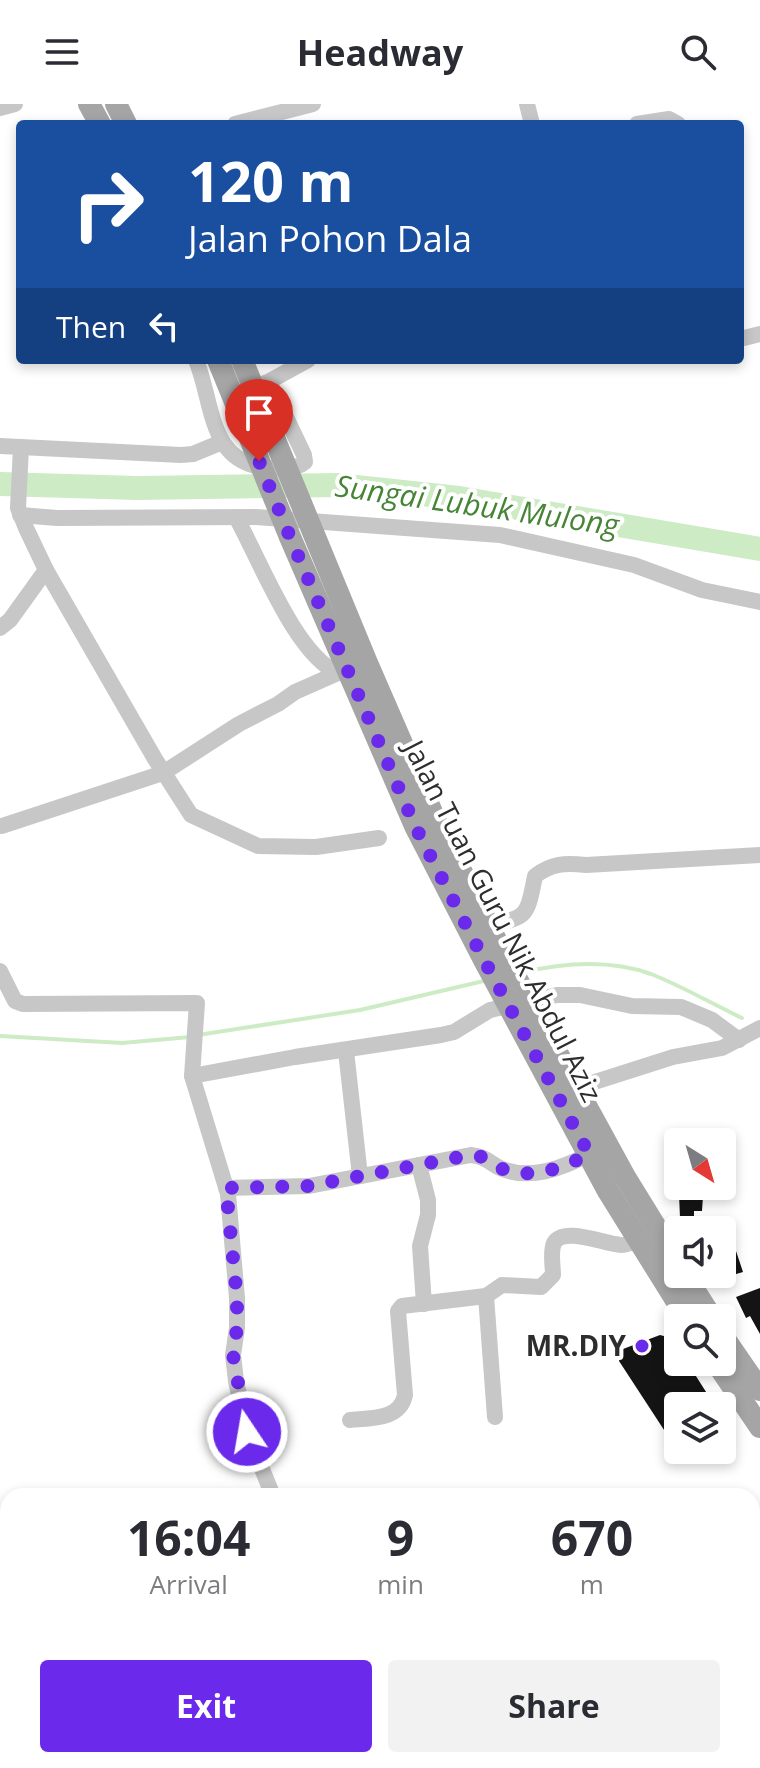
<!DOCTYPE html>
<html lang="en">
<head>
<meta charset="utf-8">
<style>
	body { margin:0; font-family:"Open Sans",sans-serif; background:#f2f2f3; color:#2b2b33; height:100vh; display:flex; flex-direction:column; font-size:30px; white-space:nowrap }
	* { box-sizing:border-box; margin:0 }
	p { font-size:26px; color:#7c7c81 }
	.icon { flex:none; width:44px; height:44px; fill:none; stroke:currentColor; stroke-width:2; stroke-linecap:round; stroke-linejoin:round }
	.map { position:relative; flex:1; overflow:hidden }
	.side { position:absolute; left:0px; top:1384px; width:760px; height:280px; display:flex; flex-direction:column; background:#fff; border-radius:24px 24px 0 0; box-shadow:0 4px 12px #0003 }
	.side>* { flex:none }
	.guide { position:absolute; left:16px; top:16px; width:728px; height:244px; border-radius:8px; box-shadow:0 4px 12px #0003; background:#1a4fa0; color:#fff; overflow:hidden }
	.needle { width:52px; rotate:143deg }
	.fabs { position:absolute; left:664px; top:1024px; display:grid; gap:16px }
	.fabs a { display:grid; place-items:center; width:72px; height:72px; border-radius:8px; background:#fff; box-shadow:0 4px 12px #0003; font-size:40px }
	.pin { position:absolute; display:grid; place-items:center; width:68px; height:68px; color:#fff; margin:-82px -34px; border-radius:50% 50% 50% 0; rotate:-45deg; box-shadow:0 0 8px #0007 }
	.pin .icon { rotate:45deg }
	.me { position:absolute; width:88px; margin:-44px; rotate:348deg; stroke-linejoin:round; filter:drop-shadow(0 0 6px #0008) }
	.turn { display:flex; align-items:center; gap:28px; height:168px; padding:0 40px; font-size:36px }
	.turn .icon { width:104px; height:104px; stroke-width:2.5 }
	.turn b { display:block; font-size:56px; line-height:68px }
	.then { display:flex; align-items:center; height:76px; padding:0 40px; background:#0003; gap:16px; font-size:30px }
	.eta { display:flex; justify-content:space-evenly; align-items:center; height:136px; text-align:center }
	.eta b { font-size:48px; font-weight:700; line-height:56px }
	.action { display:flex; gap:16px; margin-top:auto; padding:16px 40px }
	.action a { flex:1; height:92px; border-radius:8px; background:#6a29eb; color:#fff; font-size:32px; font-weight:700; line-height:92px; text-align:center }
	.action a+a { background:#f2f2f3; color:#2b2b33 }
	header { display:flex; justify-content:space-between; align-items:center; height:104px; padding:0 40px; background:#fff; font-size:36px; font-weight:700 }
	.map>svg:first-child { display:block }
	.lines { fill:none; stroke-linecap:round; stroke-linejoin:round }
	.stream { stroke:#cdecc5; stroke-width:4 }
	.river { stroke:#cdecc5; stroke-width:24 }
	.building { fill:#141414 }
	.minor { stroke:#c7c7c7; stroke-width:16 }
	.major { stroke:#a5a5a5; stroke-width:22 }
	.route { stroke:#6a29eb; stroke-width:14; stroke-dasharray:0 25.2 }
	.poi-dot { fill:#6a29eb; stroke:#fff; stroke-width:3 }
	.labels { text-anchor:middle; stroke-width:8; stroke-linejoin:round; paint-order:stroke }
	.street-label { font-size:28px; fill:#2d2d2d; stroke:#fff }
	.poi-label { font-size:28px; font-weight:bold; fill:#2d2d2d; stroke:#fff; text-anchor:end }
	.water-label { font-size:30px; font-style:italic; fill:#458535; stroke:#fff }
</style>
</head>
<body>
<header><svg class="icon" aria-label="menu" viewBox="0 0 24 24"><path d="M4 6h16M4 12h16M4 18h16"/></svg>Headway<svg class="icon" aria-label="search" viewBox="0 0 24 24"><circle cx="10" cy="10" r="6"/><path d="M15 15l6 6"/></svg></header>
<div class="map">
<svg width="760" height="1664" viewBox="0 0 760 1664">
	<rect width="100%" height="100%" fill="#fff"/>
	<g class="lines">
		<g class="stream">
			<path d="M 520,869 C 562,859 609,855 651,870 C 682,882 712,900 742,914"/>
			<path d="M 198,931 L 360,906 L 488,876"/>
			<path d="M 0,932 L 122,939 L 190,933"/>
		</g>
		<path class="river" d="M 0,380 L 137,384 L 337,381 L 459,394 L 760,445"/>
	</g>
	<g class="building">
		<path d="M 679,1090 L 703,1092 L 702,1107 L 694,1107 L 694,1115 L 680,1114 Z"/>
		<path d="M 736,1147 L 743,1168 L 726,1173 L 722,1152 Z"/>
		<path d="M 760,1184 L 760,1230 L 750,1212 L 746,1214 L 736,1193 Z"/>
		<path d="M 660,1231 L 671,1234 L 678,1245 L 678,1258 L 687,1258 L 715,1302 L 678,1302 L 678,1323 L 666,1329 L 619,1257 L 623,1245 Z"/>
	</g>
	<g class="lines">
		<g class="minor">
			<path d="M 527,0 L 532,20"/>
			<path d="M 0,4 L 15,0"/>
			<path d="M 235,20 L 313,0"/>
			<path d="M 637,20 L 669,15 L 678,20"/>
			<path d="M 740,235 L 760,230"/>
			<path d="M 196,256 C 214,300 208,360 269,364 C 280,365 297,365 305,358 L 304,351 L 284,309 L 265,279"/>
			<path d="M 257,284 L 308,256"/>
			<path d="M 0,342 L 181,351 L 193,350 L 222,338"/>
			<path d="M 21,343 L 18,404 L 26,424 L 46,466 L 155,655 L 191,711 L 258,742 L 316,743 L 379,734"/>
			<path d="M 20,411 L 57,414 L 256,413 L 500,431 L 634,461 L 702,486 L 760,498"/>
			<path d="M 236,413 C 260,456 295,550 338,569"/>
			<path d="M 0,524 L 10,516 L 46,466"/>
			<path d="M 2,722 L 163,669 L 239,620 L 278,600 L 295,588 L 347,565"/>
			<path d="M 487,820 C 528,815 527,812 535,772 C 552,759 565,759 586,761 L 760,751"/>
			<path d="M 0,867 L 15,897 L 23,900 L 197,899 L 192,972 L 228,1090 L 237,1194 L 237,1224 L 233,1251 L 236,1277 L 247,1328 L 273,1392"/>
			<path d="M 346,947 L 360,1072"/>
			<path d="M 192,972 L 295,953 L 441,931 L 454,928 L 490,906 L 557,891 L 580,891 L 632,902 L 681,903 L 712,916 L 739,936"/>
			<path d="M 576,984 L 673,953 L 722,944 L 760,924"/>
			<path d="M 419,1061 L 428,1096 L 428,1111 L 420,1142 L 424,1200"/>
			<path d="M 226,1084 L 309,1082 L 471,1051 C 484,1052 489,1058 500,1064 C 530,1077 563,1064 589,1050"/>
			<path d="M 486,1192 L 495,1313"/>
			<path d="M 350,1316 C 371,1314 400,1316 405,1291 L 398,1207 L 402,1202 L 486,1192 L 502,1181 L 541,1183 L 553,1171 C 553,1162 550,1148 554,1139 C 564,1122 604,1140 621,1141 C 627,1141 633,1138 639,1136"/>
			<path d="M 752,1587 L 760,1580"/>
			<path d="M 85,1656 L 90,1664"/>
			<path d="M 582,1656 L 585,1664"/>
			<path d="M 19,1664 L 43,1656"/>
			<path d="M 672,1664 L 681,1656"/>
		</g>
		<g class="major">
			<path d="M 89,0 L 100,20"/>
			<path d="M 116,0 L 126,20"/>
			<path d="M 218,256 L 290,433 L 415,722 L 484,856 L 608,1087 L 687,1214"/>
			<path d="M 242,256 L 367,559 L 434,713 L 501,846 L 625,1073 L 678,1159"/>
			<path d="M 684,1170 L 712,1214"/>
			<path d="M 722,1231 L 760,1286"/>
			<path d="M 716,1258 L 760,1323"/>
		</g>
	</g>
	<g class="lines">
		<path class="route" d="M 247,1328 L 233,1251 L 237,1224 L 237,1194 L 226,1084 L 309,1082 L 471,1051 C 484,1051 489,1058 500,1064 C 530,1077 563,1064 589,1050 L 484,856 L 415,722 L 290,433 L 259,357"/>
	</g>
	<circle class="poi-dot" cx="642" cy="1242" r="8"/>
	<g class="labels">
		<g class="street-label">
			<text transform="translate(503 817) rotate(63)" y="10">Jalan Tuan Guru Nik Abdul Aziz</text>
		</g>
		<g class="poi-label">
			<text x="626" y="1252">MR.DIY</text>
		</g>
		<g class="water-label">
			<text transform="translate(477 402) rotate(8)" y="10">Sungai Lubuk Mulong</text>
		</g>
	</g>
</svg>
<div class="fabs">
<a><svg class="needle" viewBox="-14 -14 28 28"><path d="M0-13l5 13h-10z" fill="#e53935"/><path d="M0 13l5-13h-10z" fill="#7c7c81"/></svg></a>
<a><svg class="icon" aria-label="sound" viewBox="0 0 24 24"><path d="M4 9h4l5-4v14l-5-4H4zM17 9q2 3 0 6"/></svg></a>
<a><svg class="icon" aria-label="search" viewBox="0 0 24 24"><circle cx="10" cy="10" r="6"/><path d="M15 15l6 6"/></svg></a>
<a><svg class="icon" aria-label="layers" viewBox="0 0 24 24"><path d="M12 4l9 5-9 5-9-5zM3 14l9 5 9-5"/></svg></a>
</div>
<div class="pin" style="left:259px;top:357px;background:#d93025"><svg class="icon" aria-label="arrive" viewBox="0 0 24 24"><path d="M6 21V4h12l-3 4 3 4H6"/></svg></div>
<svg class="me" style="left:247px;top:1328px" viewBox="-20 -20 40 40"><circle r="17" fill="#6a29eb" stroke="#fff" stroke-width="3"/><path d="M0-11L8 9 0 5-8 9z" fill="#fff"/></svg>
<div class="guide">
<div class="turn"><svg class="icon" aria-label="right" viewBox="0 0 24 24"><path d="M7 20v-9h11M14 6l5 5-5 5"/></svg><div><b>120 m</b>Jalan Pohon Dala</div></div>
<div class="then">Then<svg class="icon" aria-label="left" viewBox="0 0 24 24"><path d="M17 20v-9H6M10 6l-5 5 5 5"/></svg></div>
</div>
<section class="side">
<div class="eta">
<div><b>16:04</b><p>Arrival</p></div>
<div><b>9</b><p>min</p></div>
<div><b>670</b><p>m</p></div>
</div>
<div class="action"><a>Exit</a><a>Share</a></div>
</section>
</div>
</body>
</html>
